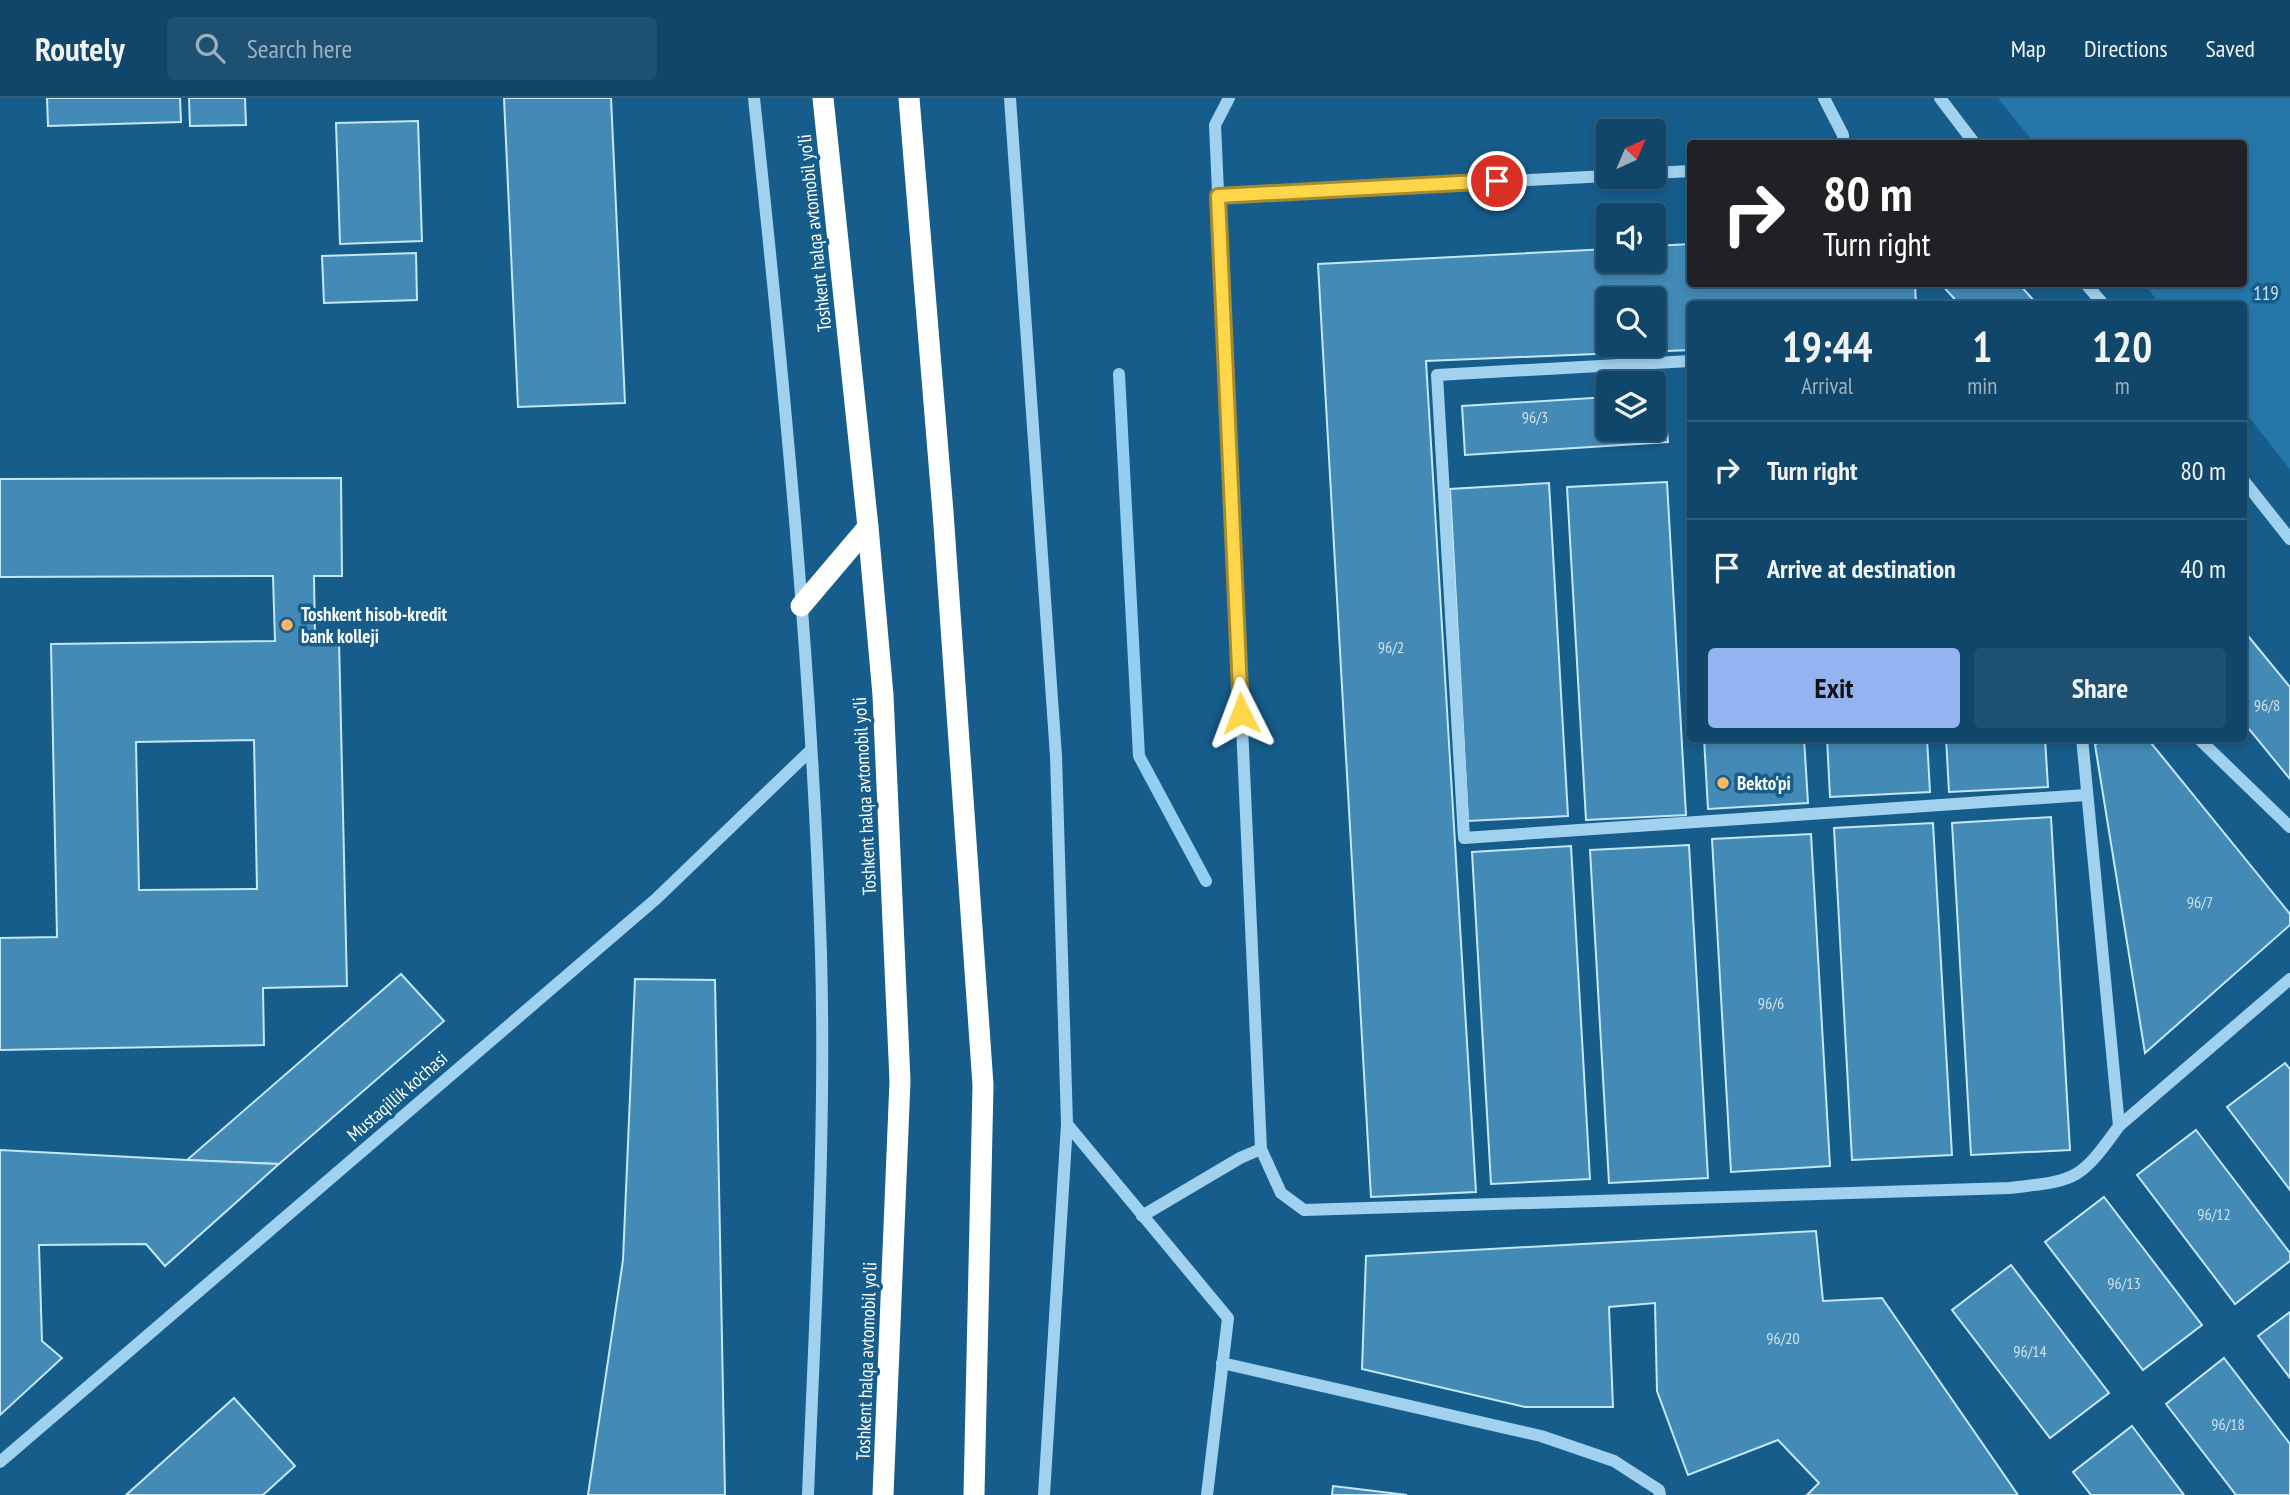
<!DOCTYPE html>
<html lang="en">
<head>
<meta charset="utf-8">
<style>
	body { margin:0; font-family:"PT Sans Narrow",sans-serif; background:#1e5071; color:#f1f3f6; height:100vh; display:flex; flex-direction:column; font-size:26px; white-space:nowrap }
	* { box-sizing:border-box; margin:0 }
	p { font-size:23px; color:#9cb1c0 }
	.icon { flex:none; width:38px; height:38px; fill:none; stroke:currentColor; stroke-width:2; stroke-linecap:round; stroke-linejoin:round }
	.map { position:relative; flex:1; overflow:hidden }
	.details { position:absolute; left:1687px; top:203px; width:560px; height:441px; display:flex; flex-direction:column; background:#104669; border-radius:7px; box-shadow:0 4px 10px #0003,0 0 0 2px #305e7d }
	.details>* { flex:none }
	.guide { position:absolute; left:1687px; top:42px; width:560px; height:147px; border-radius:7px; box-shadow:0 4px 10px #0003,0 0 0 2px #305e7d; background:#202124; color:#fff; overflow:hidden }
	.needle { width:46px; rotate:44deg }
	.controls { position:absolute; left:1596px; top:21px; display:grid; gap:14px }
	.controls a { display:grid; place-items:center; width:70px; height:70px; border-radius:7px; background:#104669; box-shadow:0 4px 10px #0003,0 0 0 2px #305e7d; font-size:35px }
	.pin { position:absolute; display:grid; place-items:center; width:60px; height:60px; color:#fff; margin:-30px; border:4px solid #fff; border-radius:50%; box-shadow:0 2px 7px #0007 }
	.me { position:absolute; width:77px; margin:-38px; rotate:357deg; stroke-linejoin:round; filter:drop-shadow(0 0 5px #0008) }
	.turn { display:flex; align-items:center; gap:24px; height:147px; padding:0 21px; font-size:32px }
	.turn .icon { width:91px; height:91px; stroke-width:2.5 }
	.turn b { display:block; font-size:49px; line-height:60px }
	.eta { display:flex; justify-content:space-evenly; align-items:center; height:119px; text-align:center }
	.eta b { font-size:42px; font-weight:700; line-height:49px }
	.cta { display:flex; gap:14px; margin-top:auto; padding:14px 21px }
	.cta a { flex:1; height:80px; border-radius:7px; background:#95b2f1; color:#111; font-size:28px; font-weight:700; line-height:80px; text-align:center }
	.cta a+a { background:#1e5071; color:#f1f3f6 }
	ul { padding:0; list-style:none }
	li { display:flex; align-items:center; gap:21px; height:98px; padding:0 21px; border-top:2px solid #305e7d }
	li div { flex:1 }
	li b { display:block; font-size:26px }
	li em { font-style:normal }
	header { display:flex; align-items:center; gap:42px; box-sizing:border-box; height:98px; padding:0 35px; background:#104669; border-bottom:2px solid #305e7d }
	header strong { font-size:33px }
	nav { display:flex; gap:38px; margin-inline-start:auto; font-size:24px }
	.search { width:490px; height:63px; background:#1e5071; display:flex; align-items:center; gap:18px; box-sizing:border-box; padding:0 24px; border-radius:7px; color:#9cb1c0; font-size:26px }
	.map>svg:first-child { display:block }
	.green { fill:#2577a9 }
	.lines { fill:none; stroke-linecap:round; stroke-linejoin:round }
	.stream { stroke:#92cff2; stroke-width:12 }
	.building { fill:#438ab7; stroke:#c6e7fb; stroke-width:2; fill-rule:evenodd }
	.minor { stroke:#a0d1ef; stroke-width:12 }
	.highway { stroke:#fff; stroke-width:21 }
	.route-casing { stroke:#a68a30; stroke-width:18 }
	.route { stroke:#ffd54a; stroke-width:12 }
	.poi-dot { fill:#ffb65e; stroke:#165d8c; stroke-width:2.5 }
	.labels { text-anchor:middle; stroke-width:7; stroke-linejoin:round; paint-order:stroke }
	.number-label { font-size:16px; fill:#d0e2ed }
	.street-label { font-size:19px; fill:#fff; stroke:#165d8c }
	.park-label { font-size:19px; fill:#c6e7fb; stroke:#165d8c }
	.poi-label { font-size:19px; font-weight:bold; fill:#fff; stroke:#165d8c; text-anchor:start }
</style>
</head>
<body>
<header>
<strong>Routely</strong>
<div class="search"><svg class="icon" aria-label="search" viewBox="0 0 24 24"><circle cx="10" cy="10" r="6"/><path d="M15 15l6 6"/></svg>Search here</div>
<nav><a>Map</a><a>Directions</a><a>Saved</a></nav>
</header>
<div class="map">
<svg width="2290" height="1397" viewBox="0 0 2290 1397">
	<rect width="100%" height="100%" fill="#165d8c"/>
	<path class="green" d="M 1998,0 L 2290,0 L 2290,371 L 2244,313 L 2244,206 L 2160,206 L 2144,186 L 2244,186 L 2244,46 L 2034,45 Z"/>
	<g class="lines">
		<path class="stream" d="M 1119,276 L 1139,658 L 1206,783"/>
	</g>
	<g class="building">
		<path d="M 47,0 L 180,0 L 181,24 L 48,28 Z"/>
		<path d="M 189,0 L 245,0 L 246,27 L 190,28 Z"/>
		<path d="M 504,0 L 611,0 L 625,305 L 518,309 Z"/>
		<path d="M 418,23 L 422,143 L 340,146 L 336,25 Z"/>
		<path d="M 1690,146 L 1690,186 L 1915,186 L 1916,206 L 1690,206 L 1690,252 L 1426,263 L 1476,1094 L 1371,1099 L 1318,166 L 1608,151 L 1608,163 L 1654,163 L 1654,148 ZM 1608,201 L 1654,201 L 1654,247 L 1608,247 Z"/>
		<path d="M 416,155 L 417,202 L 324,205 L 322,158 Z"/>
		<path d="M 1941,186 L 2019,186 L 2037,206 L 1959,206 Z"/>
		<path d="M 1654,296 L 1664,296 L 1668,344 L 1465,357 L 1462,308 L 1608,299 L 1608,331 L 1654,331 Z"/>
		<path d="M 341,380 L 342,478 L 314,478 L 315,542 L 339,542 L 347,888 L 263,890 L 264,947 L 0,952 L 0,840 L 57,839 L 51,546 L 275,543 L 273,478 L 0,479 L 0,381 ZM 254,642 L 257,791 L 139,792 L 136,644 Z"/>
		<path d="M 1667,384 L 1686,717 L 1586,722 L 1567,389 Z"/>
		<path d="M 1549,385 L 1568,718 L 1468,723 L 1450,391 Z"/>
		<path d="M 2244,533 L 2290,589 L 2290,681 L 2244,625 Z"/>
		<path d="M 1704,640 L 1804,640 L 1808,705 L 1708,711 Z"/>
		<path d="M 1827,640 L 1927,640 L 1930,694 L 1830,699 Z"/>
		<path d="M 1946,640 L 2045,640 L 2048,689 L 1949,694 Z"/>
		<path d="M 2103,640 L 2147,640 L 2290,816 L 2290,827 L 2145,955 L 2095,647 Z"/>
		<path d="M 2051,719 L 2070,1052 L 1971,1057 L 1952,725 Z"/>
		<path d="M 1933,725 L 1952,1057 L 1852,1062 L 1834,730 Z"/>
		<path d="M 1811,736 L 1830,1068 L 1731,1074 L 1712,741 Z"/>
		<path d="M 1689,747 L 1708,1080 L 1609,1085 L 1590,752 Z"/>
		<path d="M 1571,748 L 1590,1081 L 1491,1086 L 1472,754 Z"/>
		<path d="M 401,876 L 444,923 L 279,1066 L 187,1062 Z"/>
		<path d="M 635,881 L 715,882 L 725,1397 L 588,1397 L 623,1162 Z"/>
		<path d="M 2285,965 L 2290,971 L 2290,1092 L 2227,1009 Z"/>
		<path d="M 2196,1032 L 2290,1155 L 2290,1163 L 2235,1206 L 2137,1077 Z"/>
		<path d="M 0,1052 L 187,1062 L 279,1066 L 165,1168 L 146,1146 L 39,1147 L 42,1243 L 62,1260 L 0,1317 Z"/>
		<path d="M 2104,1099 L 2202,1227 L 2143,1272 L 2045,1144 Z"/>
		<path d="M 1816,1133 L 1823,1203 L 1882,1200 L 2018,1397 L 1807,1397 L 1819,1385 L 1778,1342 L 1688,1377 L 1657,1293 L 1655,1205 L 1609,1209 L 1613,1309 L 1525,1309 L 1362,1271 L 1366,1158 Z"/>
		<path d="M 2011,1167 L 2109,1295 L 2050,1340 L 1952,1212 Z"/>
		<path d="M 2290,1214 L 2290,1280 L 2258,1238 Z"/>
		<path d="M 2224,1260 L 2290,1346 L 2290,1397 L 2236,1397 L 2166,1306 Z"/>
		<path d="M 234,1300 L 295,1368 L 263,1397 L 126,1397 Z"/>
		<path d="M 2132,1328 L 2184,1397 L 2091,1397 L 2073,1374 Z"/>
		<path d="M 1333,1388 L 1407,1397 L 1332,1397 Z"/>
	</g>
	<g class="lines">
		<g class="minor">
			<path d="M 754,0 C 784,284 812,570 821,856 C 826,1036 815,1217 808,1397"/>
			<path d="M 1010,0 L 1056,658 L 1067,1026 L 1044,1397"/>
			<path d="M 1229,0 L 1215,27 L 1261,1051 L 1281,1095 L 1304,1112 L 2010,1090 C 2076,1082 2079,1084 2119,1028 L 2082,640"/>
			<path d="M 1824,0 L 1843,37 L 1843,46"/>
			<path d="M 1940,0 L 1975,46"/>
			<path d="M 1654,75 L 1690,73"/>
			<path d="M 1218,98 L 1608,78"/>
			<path d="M 2086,186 L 2103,206"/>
			<path d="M 1690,263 L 1437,277 L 1464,740 L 2086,697"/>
			<path d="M 2244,383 L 2290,441"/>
			<path d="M 2198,640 L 2290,729"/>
			<path d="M 1067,1026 L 1228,1220 L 1207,1397"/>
			<path d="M 2119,1028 L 2290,881"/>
			<path d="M 1142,1118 L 1240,1060 L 1261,1051"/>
			<path d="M 1222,1265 L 1541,1338 L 1614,1363 L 1659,1392 L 1660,1397"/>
			<path d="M 0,1364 L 656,801 L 811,652"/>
		</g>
		<g class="highway">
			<path d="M 823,0 L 868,429 L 883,597 L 900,983 L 883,1397"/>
			<path d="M 909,0 L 943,414 L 983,987 L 974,1397"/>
			<path d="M 801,508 L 868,429"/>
		</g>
	</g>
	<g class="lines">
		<defs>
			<path id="route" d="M 1241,615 L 1218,98 L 1497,83"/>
		</defs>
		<use href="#route" class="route-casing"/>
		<use href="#route" class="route"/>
	</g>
	<g class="poi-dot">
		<circle cx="287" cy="527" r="7"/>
		<circle cx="1723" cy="685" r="7"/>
	</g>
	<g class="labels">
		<g class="number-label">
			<text x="1535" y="325">96/3</text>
			<text x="1391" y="555">96/2</text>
			<text x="2267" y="613">96/8</text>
			<text x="2200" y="810">96/7</text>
			<text x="1771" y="911">96/6</text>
			<text x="2214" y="1122">96/12</text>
			<text x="2124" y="1191">96/13</text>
			<text x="1783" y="1246">96/20</text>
			<text x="2030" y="1259">96/14</text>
			<text x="2228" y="1332">96/18</text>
		</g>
		<g class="street-label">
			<text transform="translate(814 135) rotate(-96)" y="7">Toshkent halqa avtomobil yo'li</text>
			<text transform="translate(864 698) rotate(-93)" y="7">Toshkent halqa avtomobil yo'li</text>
			<text transform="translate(397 998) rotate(-41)" y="7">Mustaqillik ko'chasi</text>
			<text transform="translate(866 1263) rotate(-88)" y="7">Toshkent halqa avtomobil yo'li</text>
		</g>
		<g class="park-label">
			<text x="2266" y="202">119</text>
		</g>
		<g class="poi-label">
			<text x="301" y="523">Toshkent hisob-kredit<tspan x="301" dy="22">bank kolleji</tspan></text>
			<text x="1737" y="692">Bekto'pi</text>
		</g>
	</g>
</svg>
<div class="controls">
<a><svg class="needle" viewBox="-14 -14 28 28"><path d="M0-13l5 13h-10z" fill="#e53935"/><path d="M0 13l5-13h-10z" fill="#9cb1c0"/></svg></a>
<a><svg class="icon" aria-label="sound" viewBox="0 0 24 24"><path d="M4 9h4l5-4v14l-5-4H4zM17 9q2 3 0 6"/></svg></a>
<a><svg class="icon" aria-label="search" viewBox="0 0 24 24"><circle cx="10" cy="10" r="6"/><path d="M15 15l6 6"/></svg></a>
<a><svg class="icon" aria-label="layers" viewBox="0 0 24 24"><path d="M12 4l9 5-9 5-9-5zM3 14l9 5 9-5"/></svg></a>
</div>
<div class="pin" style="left:1497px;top:83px;background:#d93025"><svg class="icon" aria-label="arrive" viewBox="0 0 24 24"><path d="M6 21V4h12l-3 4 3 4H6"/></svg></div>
<svg class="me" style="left:1241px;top:615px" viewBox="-20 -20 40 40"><path d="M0-17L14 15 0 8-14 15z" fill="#ffd54a" stroke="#fff" stroke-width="4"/></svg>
<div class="guide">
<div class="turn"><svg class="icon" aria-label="right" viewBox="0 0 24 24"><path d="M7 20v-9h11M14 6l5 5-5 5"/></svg><div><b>80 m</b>Turn right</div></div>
</div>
<section class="details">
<div class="eta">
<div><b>19:44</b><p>Arrival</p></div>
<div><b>1</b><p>min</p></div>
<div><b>120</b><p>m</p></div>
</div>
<ul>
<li><svg class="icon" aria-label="right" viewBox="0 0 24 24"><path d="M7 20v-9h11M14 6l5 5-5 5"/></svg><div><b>Turn right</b></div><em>80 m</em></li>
<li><svg class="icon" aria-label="arrive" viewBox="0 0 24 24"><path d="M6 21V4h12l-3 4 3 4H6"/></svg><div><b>Arrive at destination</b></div><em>40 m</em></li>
</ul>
<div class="cta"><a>Exit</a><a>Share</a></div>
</section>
</div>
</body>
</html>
